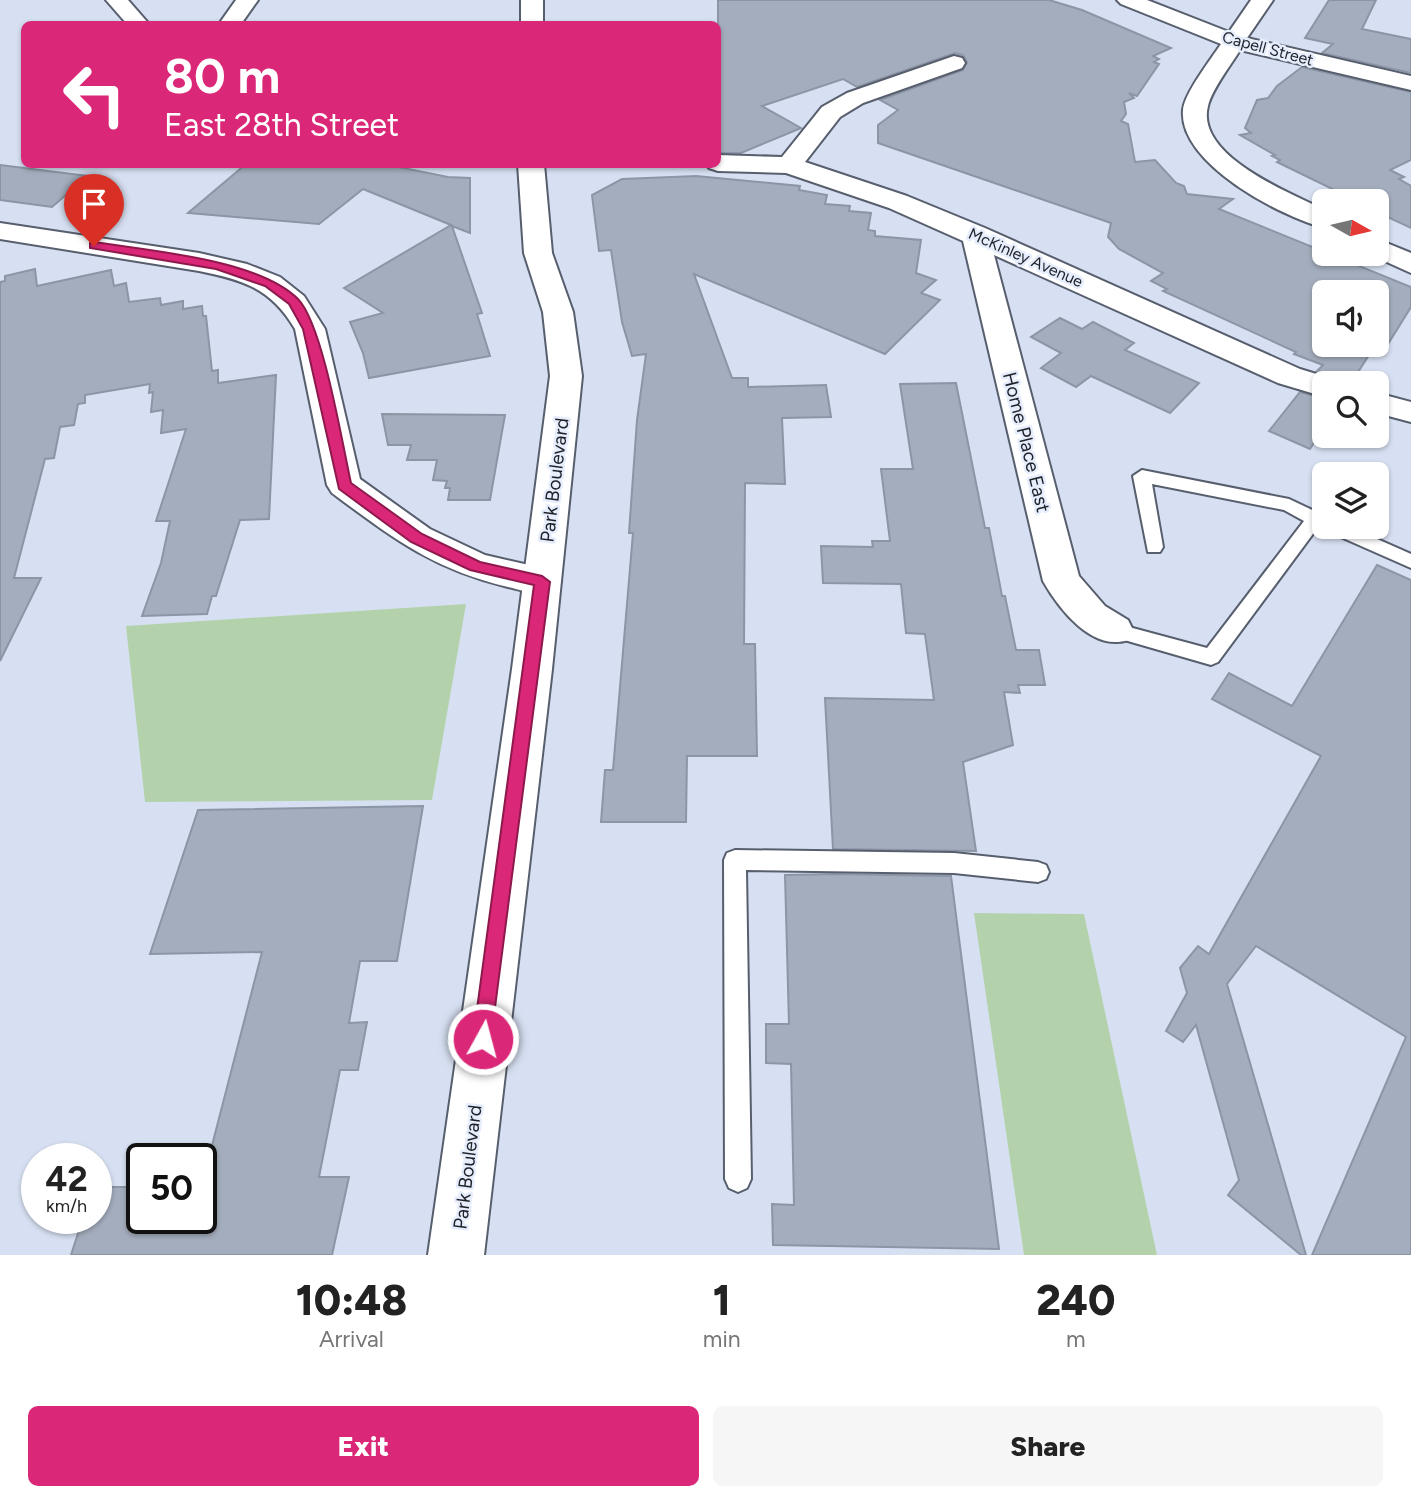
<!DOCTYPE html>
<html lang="en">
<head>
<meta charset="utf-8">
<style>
	body { margin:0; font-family:Figtree,sans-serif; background:#f6f6f6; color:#222; height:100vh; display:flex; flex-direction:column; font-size:26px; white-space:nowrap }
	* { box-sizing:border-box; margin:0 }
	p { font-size:23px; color:#767676 }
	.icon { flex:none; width:38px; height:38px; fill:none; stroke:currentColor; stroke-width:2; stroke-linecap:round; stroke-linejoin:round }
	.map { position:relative; height:1255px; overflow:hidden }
	.drawer { display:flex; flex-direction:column; background:#fff; flex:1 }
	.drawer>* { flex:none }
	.top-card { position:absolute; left:21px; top:21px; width:700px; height:147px; border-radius:10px; box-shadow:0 2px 5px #0004; background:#db2777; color:#fff; overflow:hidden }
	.needle { width:46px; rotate:98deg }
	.fabs { position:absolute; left:1312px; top:189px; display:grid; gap:14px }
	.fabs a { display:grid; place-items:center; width:77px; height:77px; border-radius:10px; background:#fff; box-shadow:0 2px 5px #0004; font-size:35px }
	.speed { position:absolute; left:21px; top:1143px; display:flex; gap:14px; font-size:35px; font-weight:700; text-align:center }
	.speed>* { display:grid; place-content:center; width:91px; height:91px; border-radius:50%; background:#fff; box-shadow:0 2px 5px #0004; line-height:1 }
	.speed small { font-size:18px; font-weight:400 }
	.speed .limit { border:4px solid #111; border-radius:10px; background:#fff; color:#111 }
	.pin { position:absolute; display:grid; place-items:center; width:60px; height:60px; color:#fff; margin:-72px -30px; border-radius:50% 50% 50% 0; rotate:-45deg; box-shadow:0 0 7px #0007 }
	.pin .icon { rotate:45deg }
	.me { position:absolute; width:77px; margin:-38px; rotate:7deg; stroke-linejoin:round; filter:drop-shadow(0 0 5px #0008) }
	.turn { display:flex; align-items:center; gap:24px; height:147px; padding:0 28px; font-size:32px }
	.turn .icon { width:91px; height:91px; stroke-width:2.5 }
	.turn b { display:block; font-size:49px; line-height:60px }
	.eta { display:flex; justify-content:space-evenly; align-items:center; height:119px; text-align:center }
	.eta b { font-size:42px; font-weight:800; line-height:49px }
	.primary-button { display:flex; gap:14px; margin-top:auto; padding:14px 28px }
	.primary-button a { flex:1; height:80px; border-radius:10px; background:#db2777; color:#fff; font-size:28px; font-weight:800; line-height:80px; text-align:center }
	.primary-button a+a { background:#f6f6f6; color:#222 }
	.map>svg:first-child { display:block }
	.green { fill:#b3d2ac }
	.building { fill:#a4adbd; stroke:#8c95a5; stroke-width:2; fill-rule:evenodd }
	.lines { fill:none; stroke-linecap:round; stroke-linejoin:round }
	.service-casing { stroke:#575e6d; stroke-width:4 }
	.minor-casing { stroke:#575e6d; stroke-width:4 }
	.secondary-casing { stroke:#575e6d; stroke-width:4 }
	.service { fill:#fff; fill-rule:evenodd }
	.minor { fill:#fff; fill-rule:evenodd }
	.secondary { fill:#fff; fill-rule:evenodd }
	.route { fill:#db2777; stroke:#8e194d; stroke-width:2 }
	.labels { text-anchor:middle; stroke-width:5; stroke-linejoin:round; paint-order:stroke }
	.far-street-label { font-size:16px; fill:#1e2228; stroke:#e6edfc }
	.street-label { font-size:19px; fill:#1e2228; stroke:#e6edfc }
</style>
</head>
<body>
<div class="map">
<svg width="1411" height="1255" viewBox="0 0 1411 1255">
	<rect width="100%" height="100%" fill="#d7e0f2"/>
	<g class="green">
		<path d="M 466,604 L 432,800 L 145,802 L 126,626 Z"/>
		<path d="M 974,913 L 1084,914 L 1157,1255 L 1024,1255 Z"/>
	</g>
	<g class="building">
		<path d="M 718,0 L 1049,0 L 1082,10 L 1171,48 L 1153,56 L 1159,59 L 1154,62 L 1159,64 L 1137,96 L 1129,93 L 1134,98 L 1124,102 L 1126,114 L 1121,121 L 1128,124 L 1135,162 L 1155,160 L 1176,183 L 1184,186 L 1187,194 L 1233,199 L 1219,209 L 1411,287 L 1411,307 L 1383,352 L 1373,349 L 1351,383 L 1341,383 L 1337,377 L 1317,371 L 1323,365 L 1294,354 L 1296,352 L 1163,291 L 1167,289 L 1151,281 L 1163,273 L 1119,249 L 1108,237 L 1111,223 L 878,143 L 878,125 L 898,110 L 880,100 L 963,70 L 967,62 L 963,55 L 955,53 L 857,87 L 843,79 L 762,106 L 801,128 L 741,153 L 718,153 ZM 1325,292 L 1377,292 L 1377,345 L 1325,345 Z"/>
		<path d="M 1329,0 L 1376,0 L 1362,29 L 1411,39 L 1411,73 L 1322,53 L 1333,44 L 1305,38 Z"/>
		<path d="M 1302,67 L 1411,92 L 1411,160 L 1390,170 L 1404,177 L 1399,179 L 1411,186 L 1411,228 L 1377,212 L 1377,201 L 1357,201 L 1277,162 L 1280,160 L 1272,156 L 1275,155 L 1240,135 L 1251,133 L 1245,128 L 1257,100 L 1268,98 L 1277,86 Z"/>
		<path d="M 246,164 L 395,164 L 393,166 L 448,177 L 470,178 L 470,233 L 452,226 L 482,313 L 477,314 L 490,356 L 369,378 L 363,353 L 350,322 L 383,313 L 344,288 L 451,225 L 363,189 L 319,224 L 188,213 Z"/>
		<path d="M 0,165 L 88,176 L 52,207 L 0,200 Z"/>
		<path d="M 696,176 L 800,186 L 799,190 L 827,195 L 825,204 L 850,206 L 849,211 L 871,213 L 868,230 L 875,231 L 875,236 L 921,240 L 916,273 L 936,280 L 921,293 L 940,300 L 885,354 L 694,274 L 732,378 L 748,378 L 748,387 L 826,385 L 831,417 L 782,418 L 785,484 L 745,483 L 744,644 L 755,644 L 757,756 L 687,756 L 686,822 L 601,822 L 605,770 L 613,770 L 633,533 L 629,533 L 637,420 L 646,354 L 632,356 L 622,322 L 611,250 L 599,251 L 592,195 L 622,179 Z"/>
		<path d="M 35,269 L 37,286 L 111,270 L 114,286 L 126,283 L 129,302 L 160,298 L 161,305 L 183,301 L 183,309 L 202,306 L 203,316 L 206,316 L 212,371 L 218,370 L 218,383 L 276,375 L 269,519 L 240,520 L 216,596 L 212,596 L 207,614 L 142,616 L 161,563 L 170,521 L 156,521 L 186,429 L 161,433 L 163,410 L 151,412 L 153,392 L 149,393 L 150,384 L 85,395 L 85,403 L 78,404 L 74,425 L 60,427 L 54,458 L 45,459 L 14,578 L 41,578 L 0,661 L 0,282 L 5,281 L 5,276 Z"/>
		<path d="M 1060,318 L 1082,329 L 1093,322 L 1134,343 L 1125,350 L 1199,383 L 1170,413 L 1091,376 L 1076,387 L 1041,368 L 1061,353 L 1031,337 Z"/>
		<path d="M 956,383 L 985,528 L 989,528 L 1002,596 L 1005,596 L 1016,650 L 1039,650 L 1045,685 L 1018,685 L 1020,693 L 1004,692 L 1013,745 L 963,762 L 976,851 L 833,849 L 825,698 L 934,700 L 925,634 L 906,633 L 901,584 L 823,583 L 821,546 L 873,547 L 872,541 L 890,541 L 881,469 L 913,469 L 900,384 Z"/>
		<path d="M 1300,392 L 1325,399 L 1325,425 L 1310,449 L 1269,431 Z"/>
		<path d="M 382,414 L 505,415 L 490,500 L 448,500 L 450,488 L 445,488 L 447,481 L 433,480 L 437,460 L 407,460 L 411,445 L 388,445 Z"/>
		<path d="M 1377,565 L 1411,580 L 1411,1255 L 1312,1255 L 1406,1037 L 1256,946 L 1227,984 L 1306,1255 L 1301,1255 L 1228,1195 L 1239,1180 L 1196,1025 L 1183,1042 L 1166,1031 L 1187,993 L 1180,968 L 1198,946 L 1209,954 L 1321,756 L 1212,699 L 1229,673 L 1292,706 Z"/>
		<path d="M 423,806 L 397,961 L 360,961 L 349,1023 L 367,1022 L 358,1070 L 340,1070 L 319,1177 L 349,1177 L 332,1255 L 71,1255 L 83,1218 L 96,1218 L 96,1187 L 142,1187 L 142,1218 L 201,1218 L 201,1188 L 262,952 L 150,954 L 198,810 Z"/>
		<path d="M 834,874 L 951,876 L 999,1249 L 773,1245 L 772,1204 L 794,1205 L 791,1064 L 766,1063 L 766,1024 L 789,1024 L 785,875 Z"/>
	</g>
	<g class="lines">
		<defs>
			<g id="service">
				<path d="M 1142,470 L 1289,499 L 1325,516 L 1325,527 L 1350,527 L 1411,554 L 1411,568 L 1318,527 L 1218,662 L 1211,665 L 1107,635 L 1104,630 L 1107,625 L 1114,623 L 1207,648 L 1304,521 L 1284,510 L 1152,484 L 1163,547 L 1160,552 L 1148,552 L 1133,476 Z"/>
				<path d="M 735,850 L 954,853 L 1038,862 L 1046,865 L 1049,872 L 1046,879 L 1038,882 L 954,873 L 746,870 L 751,1179 L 747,1188 L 738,1192 L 729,1188 L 725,1179 L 724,860 L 727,853 Z"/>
			</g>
			<g id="minor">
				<path d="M 106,0 L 128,0 L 149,24 L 127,24 Z"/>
				<path d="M 236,0 L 258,0 L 241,24 L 219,24 Z"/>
				<path d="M 1117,0 L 1147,0 L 1229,32 L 1251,0 L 1273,0 L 1247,38 L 1411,76 L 1411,90 L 1240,50 C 1231,65 1212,89 1208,106 C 1195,156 1290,193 1325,210 L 1325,228 C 1281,217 1178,163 1183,110 C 1184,94 1211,59 1221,44 L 1121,4 Z"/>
				<path d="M 954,56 L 962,58 L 965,63 L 962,68 L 863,103 L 840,117 L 805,162 L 907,196 L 985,228 L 1300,369 L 1336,380 L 1338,383 L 1325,383 L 1325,397 L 1278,383 L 994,255 L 1079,576 L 1105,606 L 1128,620 L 1133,630 L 1128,640 C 1092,652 1059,609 1043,581 L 963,241 L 889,208 L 786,173 L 718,171 L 709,168 L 706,164 L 718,164 L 718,155 L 782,157 L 822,107 L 847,93 Z"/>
				<path d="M 0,223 L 199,253 L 247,264 L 280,277 L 304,296 L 325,329 L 360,479 L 430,529 L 485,555 L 555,571 L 561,581 L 555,591 C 538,596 525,591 508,587 C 432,569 393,538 332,493 L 327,485 L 295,329 C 271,288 243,280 199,271 L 0,239 Z"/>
				<path d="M 1377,239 L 1411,253 L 1411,273 L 1369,254 L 1377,254 Z"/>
				<path d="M 1377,393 L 1411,402 L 1411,422 L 1377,413 Z"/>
			</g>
			<g id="secondary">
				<rect x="521" y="0" width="22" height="24"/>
				<path d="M 518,164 L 544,164 L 552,253 L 573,312 L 582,376 L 552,669 L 484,1255 L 428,1255 L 512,669 L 550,376 L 543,312 L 524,253 Z"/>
			</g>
		</defs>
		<use href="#service" class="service-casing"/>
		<use href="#minor" class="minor-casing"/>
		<use href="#secondary" class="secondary-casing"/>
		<use href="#service" class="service"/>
		<use href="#minor" class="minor"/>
		<use href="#secondary" class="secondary"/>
	</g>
	<path class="route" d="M 94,242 C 150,251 258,259 298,299 C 323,325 342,443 351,483 L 422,534 L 480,562 L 542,576 L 550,582 L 490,1046 L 483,1049 L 476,1046 L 473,1039 L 534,585 L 470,570 L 411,542 L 339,489 L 303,329 L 289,304 L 265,286 L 216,269 L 90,248 L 90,243 Z"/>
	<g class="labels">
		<g class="far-street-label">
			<text transform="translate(1268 48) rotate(15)" y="6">Capell Street</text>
			<text transform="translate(1026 257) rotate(24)" y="6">McKinley Avenue</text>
		</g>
		<g class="street-label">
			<text transform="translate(1027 442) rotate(76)" y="7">Home Place East</text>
			<text transform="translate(554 480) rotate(-83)" y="7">Park Boulevard</text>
			<text transform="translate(467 1167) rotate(-83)" y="7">Park Boulevard</text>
		</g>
	</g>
</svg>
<div class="fabs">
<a><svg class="needle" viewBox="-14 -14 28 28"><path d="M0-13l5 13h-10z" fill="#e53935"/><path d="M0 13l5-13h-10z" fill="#767676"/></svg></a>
<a><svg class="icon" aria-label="sound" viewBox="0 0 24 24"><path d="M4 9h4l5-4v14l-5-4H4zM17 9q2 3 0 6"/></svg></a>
<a><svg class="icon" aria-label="search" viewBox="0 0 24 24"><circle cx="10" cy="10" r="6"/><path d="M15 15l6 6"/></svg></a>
<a><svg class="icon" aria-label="layers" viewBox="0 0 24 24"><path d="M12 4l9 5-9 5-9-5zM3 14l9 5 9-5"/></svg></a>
</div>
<div class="speed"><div>42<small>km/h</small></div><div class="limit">50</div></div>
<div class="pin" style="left:94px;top:246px;background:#d93025"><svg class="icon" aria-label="arrive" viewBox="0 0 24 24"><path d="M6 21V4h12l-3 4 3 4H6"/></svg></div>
<svg class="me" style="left:483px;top:1039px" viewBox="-20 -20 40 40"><circle r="17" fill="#db2777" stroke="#fff" stroke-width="3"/><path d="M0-11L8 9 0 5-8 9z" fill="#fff"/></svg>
<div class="top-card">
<div class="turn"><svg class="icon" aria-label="left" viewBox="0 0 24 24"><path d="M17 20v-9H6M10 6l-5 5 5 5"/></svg><div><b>80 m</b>East 28th Street</div></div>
</div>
</div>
<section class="drawer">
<div class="eta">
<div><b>10:48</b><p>Arrival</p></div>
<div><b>1</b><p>min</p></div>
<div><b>240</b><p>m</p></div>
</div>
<div class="primary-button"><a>Exit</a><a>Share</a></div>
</section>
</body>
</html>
